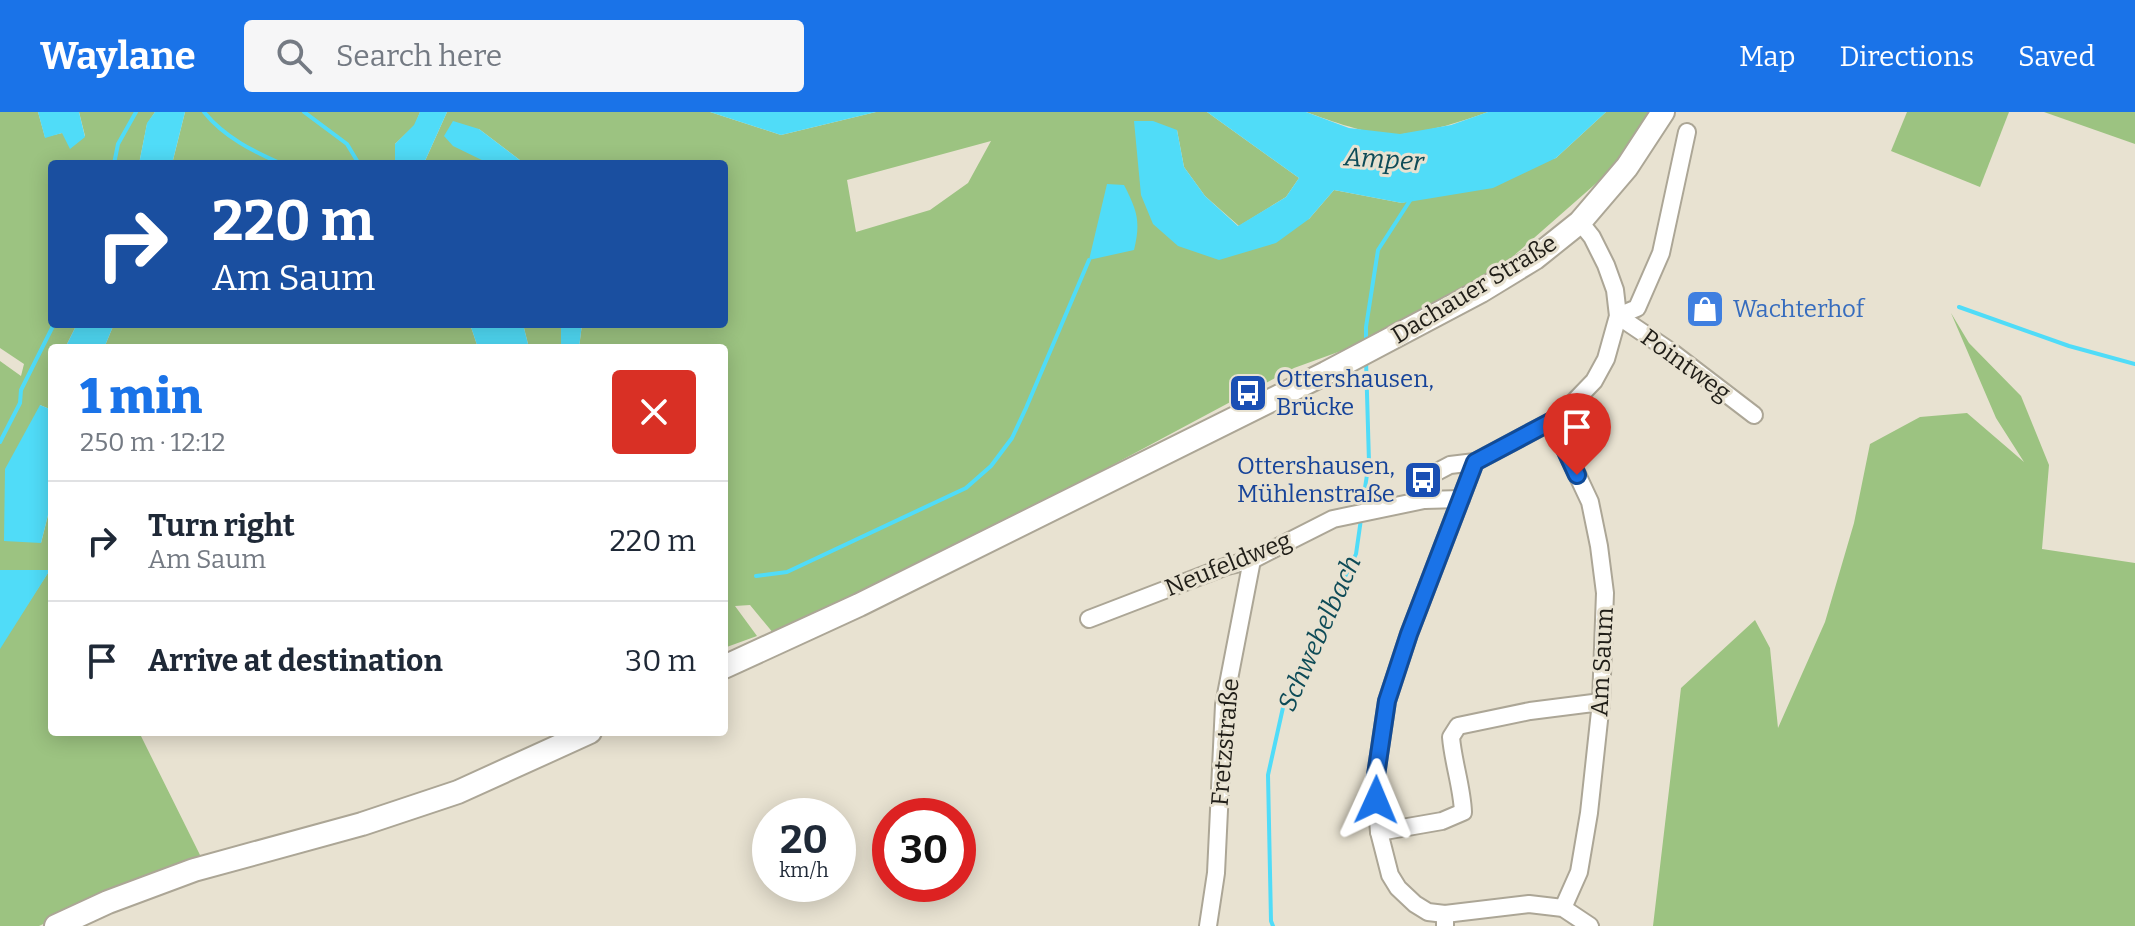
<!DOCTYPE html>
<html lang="en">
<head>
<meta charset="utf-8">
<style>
	body { margin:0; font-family:Bitter,serif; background:#f6f6f7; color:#1f2937; height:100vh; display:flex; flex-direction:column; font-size:30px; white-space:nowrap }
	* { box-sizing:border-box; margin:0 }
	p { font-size:26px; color:#747a83 }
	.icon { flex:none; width:44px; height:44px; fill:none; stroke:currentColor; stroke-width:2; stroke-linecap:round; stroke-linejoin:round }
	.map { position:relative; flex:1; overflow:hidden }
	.drawer { position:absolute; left:48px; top:232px; width:680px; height:392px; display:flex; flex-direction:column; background:#fff; border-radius:8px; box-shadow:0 4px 20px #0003 }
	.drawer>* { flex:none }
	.guide { position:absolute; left:48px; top:48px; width:680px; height:168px; border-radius:8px; box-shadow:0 4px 20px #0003; background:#1a4fa0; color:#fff; overflow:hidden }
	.speed { position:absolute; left:752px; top:686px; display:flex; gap:16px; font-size:40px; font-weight:700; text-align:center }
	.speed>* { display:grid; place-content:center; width:104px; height:104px; border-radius:50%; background:#fff; box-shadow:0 4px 20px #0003; line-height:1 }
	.speed small { font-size:20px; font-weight:400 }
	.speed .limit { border:12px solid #d22; background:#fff; color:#111 }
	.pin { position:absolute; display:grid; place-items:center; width:68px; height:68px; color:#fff; margin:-82px -34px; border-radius:50% 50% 50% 0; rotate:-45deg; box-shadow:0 0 8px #0007 }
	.pin .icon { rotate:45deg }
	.me { position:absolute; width:88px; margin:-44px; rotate:1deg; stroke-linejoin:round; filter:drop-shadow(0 0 6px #0008) }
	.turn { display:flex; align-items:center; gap:28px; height:168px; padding:0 32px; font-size:36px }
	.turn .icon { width:104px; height:104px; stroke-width:2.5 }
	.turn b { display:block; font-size:56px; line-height:68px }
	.round { display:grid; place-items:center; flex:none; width:84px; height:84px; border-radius:8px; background:#f6f6f7 }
	.head { display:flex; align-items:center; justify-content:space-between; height:136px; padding:0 32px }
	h1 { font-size:48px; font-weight:800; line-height:60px; color:#1a73e8 }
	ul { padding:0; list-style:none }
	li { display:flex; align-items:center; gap:24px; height:120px; padding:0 32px; border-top:2px solid #e0e1e3 }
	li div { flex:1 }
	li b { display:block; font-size:30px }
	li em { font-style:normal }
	header { display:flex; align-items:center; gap:48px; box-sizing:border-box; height:112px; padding:0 40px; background:#1a73e8; color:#fff }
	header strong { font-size:38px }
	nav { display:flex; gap:44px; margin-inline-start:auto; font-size:28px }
	.search { width:560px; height:72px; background:#f6f6f7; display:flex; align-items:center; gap:20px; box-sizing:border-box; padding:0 28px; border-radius:8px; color:#747a83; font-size:30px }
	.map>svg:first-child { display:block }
	.green { fill:#9cc381; fill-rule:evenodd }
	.water { fill:#50dcf8 }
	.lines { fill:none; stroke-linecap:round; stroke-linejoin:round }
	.stream { stroke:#50dcf8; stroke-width:4 }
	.minor-casing { stroke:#aca696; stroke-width:20 }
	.secondary-casing { stroke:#aca696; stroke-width:26 }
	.minor { stroke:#fff; stroke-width:16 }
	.secondary { stroke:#fff; stroke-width:22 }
	.route-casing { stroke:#114b97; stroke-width:20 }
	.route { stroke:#1a73e8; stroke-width:14 }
	.labels { text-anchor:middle; stroke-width:6; stroke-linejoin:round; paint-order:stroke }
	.street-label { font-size:24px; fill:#201e18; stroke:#e8e2d1 }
	.shop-label { font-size:24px; fill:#366cbe; stroke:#e8e2d1; text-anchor:start }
	.transit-label { font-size:24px; fill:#164399; stroke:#e8e2d1; text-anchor:start }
	.water-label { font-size:26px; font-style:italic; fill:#0e4b57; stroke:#e8e2d1 }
</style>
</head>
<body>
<header>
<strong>Waylane</strong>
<div class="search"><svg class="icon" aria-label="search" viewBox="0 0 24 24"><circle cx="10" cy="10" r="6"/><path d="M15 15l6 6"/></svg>Search here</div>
<nav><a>Map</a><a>Directions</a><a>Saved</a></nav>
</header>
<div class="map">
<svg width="2135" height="814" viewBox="0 0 2135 814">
	<rect width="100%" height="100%" fill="#e8e2d1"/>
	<g class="green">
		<path d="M 0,0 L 38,0 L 45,25 L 62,21 L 85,24 L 79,0 L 155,0 L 147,12 L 139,52 L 52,52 L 52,212 L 77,212 L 65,236 L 52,236 L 52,298 L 40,293 L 41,431 L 52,387 L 52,620 L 139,620 L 200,743 L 190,751 L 105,783 L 39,814 L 0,814 L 0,532 L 0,535 L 49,459 L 0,458 L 0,249 L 21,264 L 24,252 L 0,236 Z"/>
		<path d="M 185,0 L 420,0 L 415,13 L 395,32 L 395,52 L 172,52 Z"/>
		<path d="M 447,0 L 710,0 L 781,23 L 876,0 L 1207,0 L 1299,66 L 1286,85 L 1239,114 L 1205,84 L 1184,55 L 1177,18 L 1178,134 L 1309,107 L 1334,78 L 1402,91 L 1556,46 L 1606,0 L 1649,0 L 1617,53 L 1477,176 L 1352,235 L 1294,256 L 1019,403 L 774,522 L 750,493 L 735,494 L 757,524 L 724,536 L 724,236 L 579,236 L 582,212 L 724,212 L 724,52 L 525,52 L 479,17 L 490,52 L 421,52 L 425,49 ZM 991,29 L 968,71 L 930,98 L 856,120 L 847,68 Z"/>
		<path d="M 1306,0 L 1488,0 C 1460,10 1432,19 1403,22 C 1373,25 1334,10 1306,0 Z"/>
		<path d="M 1907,0 L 2009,0 L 1980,75 L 1891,39 Z"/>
		<path d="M 2044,0 L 2135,0 L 2135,32 Z"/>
		<path d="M 1951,201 L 1969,231 L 2021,284 L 2049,353 L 2042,437 L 2135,451 L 2135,814 L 1653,814 L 1681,576 L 1755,508 L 1770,536 L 1778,616 L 1825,510 L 1854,411 L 1870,332 L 1920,305 L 1967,301 L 2024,350 L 1996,306 Z"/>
		<path d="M 114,212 L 470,212 L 478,236 L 104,236 Z"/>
		<path d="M 523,212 L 561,212 L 561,236 L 529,236 Z"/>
	</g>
	<g class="water">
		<path d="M 38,0 L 79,0 L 85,25 L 70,37 L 62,21 L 45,26 Z"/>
		<path d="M 155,0 L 185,0 L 172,52 L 139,52 L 147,11 Z"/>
		<path d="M 420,0 L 447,0 L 425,49 L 421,52 L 395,52 L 395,32 L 414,13 Z"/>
		<path d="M 710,0 L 876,0 L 781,23 Z"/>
		<path d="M 1207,0 L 1306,0 L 1349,16 L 1400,22 L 1451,13 L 1488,0 L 1606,0 L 1556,46 L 1493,76 L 1402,91 L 1334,78 L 1309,107 L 1276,131 L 1219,148 L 1178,134 L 1153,112 L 1141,83 L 1134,9 L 1153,9 L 1177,18 L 1184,55 L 1205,84 L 1238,114 L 1286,85 L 1299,66 Z"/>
		<path d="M 453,9 L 479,17 L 525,52 L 490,52 L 453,34 L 444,24 Z"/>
		<path d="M 1107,72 L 1124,73 C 1137,98 1141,110 1134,138 L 1089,148 Z"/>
		<path d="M 77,212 L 114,212 L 104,236 L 65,236 Z"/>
		<path d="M 470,212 L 523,212 L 529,236 L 478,236 Z"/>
		<path d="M 561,212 L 582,212 L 579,236 L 561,236 Z"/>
		<path d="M 40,293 L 52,298 L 52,387 L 41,431 L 4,429 L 5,357 Z"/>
		<path d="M 0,458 L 50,458 L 0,537 Z"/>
	</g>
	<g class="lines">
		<g class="stream">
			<path d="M 204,0 C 224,25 254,40 282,52"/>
			<path d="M 304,0 L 347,32 L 359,52"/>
			<path d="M 114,52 L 118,32 L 136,0"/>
			<path d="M 1959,195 L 2069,234 L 2135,252"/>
			<path d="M 1366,231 L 1366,215 L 1378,138 L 1411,87"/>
			<path d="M 0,330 L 20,291 L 21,278 L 54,212"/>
			<path d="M 1362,395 L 1369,350 L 1366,248"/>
			<path d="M 756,464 L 787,460 L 966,376 L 991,354 L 1012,326 L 1026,296 L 1089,148"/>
			<path d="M 1273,814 L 1271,809 L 1268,663 L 1284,591 L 1356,442 L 1361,407"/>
		</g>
		<defs>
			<g id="minor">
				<path d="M 1618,204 L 1637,196 L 1661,141 L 1687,20"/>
				<path d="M 1618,204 L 1673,241 L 1754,303"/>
				<path d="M 1552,309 L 1590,390 L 1599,434 L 1605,481 L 1601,590 L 1589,701 L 1579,760 L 1563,796"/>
				<path d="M 1424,388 L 1431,363 L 1450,353 L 1475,350 L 1552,309 L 1568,296 L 1594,269 L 1606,247 L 1618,204 L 1615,178 L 1606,153 L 1592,125 L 1580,110"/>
				<path d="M 1089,507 L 1227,454 L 1252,448 L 1333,407 L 1424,388 L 1461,387"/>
				<path d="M 1379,720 L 1442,709 L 1463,700 C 1462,675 1453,650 1451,625 L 1458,614 L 1530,599 L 1601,590"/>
				<path d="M 1445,802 L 1529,792 L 1563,796 L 1590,814"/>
				<path d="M 1208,814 L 1216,761 L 1224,593 L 1252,448"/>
				<path d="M 1445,814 L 1445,802 L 1428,800 L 1415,792 L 1398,776 L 1390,763 L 1379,720 L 1375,670 L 1387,589 L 1409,522 L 1475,350"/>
			</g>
			<g id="secondary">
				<path d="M 724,555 L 859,493 L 1326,261 L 1481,179 L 1535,146 L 1580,110 L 1627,55 L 1663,0"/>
				<path d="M 56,814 L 108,790 L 194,758 L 362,712 L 458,680 L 590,620"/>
			</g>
		</defs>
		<use href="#minor" class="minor-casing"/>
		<use href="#secondary" class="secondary-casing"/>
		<use href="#minor" class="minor"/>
		<use href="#secondary" class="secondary"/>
	</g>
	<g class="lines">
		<defs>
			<path id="route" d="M 1376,688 L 1375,670 L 1387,589 L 1409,522 L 1475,350 L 1552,309 L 1577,363"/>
		</defs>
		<use href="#route" class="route-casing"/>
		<use href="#route" class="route"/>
	</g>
	<defs>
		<symbol id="shop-square" viewBox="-11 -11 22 22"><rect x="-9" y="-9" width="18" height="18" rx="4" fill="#3f7fe0" stroke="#e8e2d1"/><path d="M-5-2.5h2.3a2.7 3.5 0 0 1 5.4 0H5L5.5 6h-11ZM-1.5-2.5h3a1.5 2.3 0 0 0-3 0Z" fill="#fff"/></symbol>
		<symbol id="bus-square" viewBox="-11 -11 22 22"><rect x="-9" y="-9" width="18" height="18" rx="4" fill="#1a4fb4" stroke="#e8e2d1"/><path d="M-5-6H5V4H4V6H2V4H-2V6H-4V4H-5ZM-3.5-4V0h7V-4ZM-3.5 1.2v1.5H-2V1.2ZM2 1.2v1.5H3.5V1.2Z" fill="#fff"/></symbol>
	</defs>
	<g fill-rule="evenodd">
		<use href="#shop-square" x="1683" y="175" width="44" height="44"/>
		<use href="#bus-square" x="1226" y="259" width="44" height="44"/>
		<use href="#bus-square" x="1401" y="346" width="44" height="44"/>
	</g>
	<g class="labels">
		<g class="street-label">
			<text transform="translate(1474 177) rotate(-31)" y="8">Dachauer Straße</text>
			<text transform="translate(1686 253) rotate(36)" y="8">Pointweg</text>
			<text transform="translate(1228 452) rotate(-22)" y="8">Neufeldweg</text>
			<text transform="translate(1602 550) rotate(-87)" y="8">Am Saum</text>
			<text transform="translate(1225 630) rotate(-85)" y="8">Fretzstraße</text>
		</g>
		<g class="shop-label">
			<text x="1733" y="205">Wachterhof</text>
		</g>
		<g class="transit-label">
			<text x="1276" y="275">Ottershausen,<tspan x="1276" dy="28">Brücke</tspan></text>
			<text x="1395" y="362" text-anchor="end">Ottershausen,<tspan x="1395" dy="28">Mühlenstraße</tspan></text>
		</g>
		<g class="water-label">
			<text transform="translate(1384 47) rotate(4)" y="9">Amper</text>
			<text transform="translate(1319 521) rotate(-66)" y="9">Schwebelbach</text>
		</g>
	</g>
</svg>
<div class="speed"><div>20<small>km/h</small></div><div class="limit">30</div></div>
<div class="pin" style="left:1577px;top:363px;background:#d93025"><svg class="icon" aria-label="arrive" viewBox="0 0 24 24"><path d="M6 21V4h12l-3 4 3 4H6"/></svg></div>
<svg class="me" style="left:1376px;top:688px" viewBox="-20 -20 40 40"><path d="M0-17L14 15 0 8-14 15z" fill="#1a73e8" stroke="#fff" stroke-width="4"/></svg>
<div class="guide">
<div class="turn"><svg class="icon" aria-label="right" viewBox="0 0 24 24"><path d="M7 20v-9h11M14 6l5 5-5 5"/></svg><div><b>220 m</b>Am Saum</div></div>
</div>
<section class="drawer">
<div class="head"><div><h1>1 min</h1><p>250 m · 12:12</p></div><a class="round" style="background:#d93025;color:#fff"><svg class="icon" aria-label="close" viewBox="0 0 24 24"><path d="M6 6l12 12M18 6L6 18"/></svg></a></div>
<ul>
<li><svg class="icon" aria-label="right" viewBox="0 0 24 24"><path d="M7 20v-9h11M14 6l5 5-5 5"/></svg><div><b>Turn right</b><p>Am Saum</p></div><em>220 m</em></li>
<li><svg class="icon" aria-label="arrive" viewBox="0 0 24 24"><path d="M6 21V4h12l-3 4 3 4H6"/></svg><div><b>Arrive at destination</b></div><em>30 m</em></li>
</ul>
</section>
</div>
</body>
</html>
